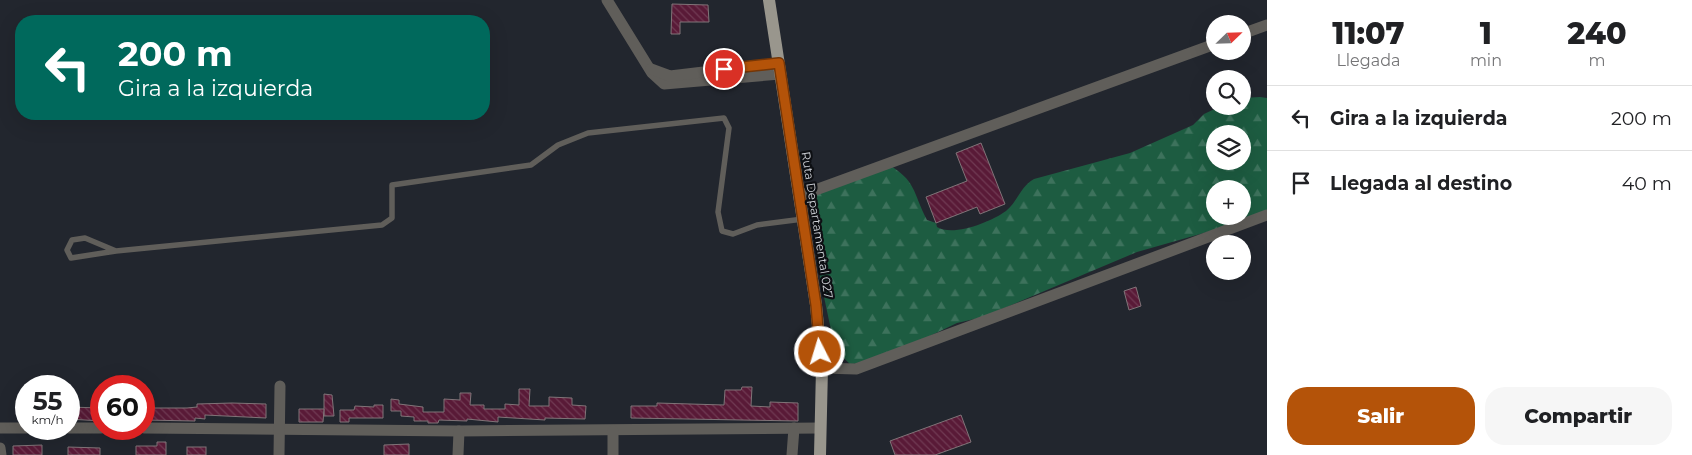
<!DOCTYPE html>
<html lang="es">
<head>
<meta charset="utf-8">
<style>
	body { margin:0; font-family:Montserrat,sans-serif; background:#f6f6f6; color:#202124; height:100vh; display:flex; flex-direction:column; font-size:19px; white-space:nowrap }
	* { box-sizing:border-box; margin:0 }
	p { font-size:16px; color:#757577 }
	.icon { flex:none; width:28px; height:28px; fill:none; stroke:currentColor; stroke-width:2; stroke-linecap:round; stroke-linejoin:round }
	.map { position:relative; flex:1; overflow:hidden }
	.side { display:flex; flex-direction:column; background:#fff; width:425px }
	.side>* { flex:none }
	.banner { position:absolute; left:15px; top:15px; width:475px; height:105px; border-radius:20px; box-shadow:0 5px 20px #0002; background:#00695c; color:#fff; overflow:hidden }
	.needle { width:32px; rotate:67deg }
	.tools { position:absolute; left:1206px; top:15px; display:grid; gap:10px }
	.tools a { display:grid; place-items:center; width:45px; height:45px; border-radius:50%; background:#fff; box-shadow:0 5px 20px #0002; font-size:25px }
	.speed { position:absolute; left:15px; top:375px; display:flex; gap:10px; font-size:25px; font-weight:700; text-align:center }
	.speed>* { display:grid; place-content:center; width:65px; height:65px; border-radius:50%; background:#fff; box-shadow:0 5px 20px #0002; line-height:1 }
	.speed small { font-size:12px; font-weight:400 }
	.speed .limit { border:8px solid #d22; background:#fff; color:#111 }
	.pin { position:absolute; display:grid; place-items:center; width:42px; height:42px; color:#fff; margin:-21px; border:2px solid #fff; border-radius:50%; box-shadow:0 1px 5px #0007 }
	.me { position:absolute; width:55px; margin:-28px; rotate:355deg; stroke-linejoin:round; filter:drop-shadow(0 0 4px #0008) }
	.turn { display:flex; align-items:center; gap:18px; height:105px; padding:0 20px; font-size:22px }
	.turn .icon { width:65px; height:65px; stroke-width:2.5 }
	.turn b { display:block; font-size:35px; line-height:42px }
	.eta { display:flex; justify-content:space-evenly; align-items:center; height:85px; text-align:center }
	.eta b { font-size:30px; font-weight:800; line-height:35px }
	.primary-button { display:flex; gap:10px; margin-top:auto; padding:10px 20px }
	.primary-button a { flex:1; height:58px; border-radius:20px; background:#b45309; color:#fff; font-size:20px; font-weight:800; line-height:58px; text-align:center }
	.primary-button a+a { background:#f6f6f6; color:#202124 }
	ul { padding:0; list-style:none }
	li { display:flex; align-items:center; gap:15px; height:65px; padding:0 20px; border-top:1px solid #e0e0e0 }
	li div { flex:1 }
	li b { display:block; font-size:19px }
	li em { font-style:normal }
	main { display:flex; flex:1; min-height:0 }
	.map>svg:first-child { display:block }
	.forest { fill:url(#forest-firs); fill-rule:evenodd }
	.building { fill:url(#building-back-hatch); stroke:#807478 }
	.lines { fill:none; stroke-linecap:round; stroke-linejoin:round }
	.lane { stroke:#605e5a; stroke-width:5.5 }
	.street { stroke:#605e5a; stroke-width:11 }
	.primary { stroke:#99968d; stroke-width:12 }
	.route-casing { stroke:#753606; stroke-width:12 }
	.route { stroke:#b45309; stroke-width:9 }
	.labels { text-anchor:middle; stroke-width:4.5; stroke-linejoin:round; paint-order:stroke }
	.street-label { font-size:12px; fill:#cfd2d8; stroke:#0d0f13 }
</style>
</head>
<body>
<main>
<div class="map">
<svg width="1267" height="455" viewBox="0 0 1267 455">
	<defs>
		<pattern id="forest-firs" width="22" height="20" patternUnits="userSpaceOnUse" patternTransform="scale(1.25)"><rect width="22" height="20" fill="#1d5c41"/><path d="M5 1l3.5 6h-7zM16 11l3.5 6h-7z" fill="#3d725c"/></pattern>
		<pattern id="building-back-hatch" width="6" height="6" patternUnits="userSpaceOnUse" patternTransform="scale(1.25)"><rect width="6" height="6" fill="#591a37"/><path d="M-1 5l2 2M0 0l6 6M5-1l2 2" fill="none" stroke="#703a53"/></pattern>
	</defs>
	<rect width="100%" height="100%" fill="#22262e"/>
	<path class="forest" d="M 1260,97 L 1267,98 L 1267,215 L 1137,252 L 983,317 L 957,323 L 875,362 L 850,364 L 837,352 L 834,344 L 820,278 L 820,236 L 816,193 L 886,163 C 917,181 912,191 927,220 L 936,223 L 937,227 C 953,237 991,222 1006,211 C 1018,201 1020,187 1034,179 L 1130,153 L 1193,125 L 1204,114 L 1221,106 L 1242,106 L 1243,98 ZM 1215,134 L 1242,134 L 1242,161 L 1215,161 ZM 1215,189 L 1242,189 L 1242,216 L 1215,216 Z"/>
	<g class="building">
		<path d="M 672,4 L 708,5 L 709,22 L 680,22 L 680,34 L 671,34 Z"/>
		<path d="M 981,143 L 1005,204 L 980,214 L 977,207 L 936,223 L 926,197 L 967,181 L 956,153 Z"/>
		<path d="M 1136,287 L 1141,306 L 1129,310 L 1124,291 Z"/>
		<path d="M 742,387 L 752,387 L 751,406 L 770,407 L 770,402 L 798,403 L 798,421 L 631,418 L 631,406 L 657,406 L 657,403 L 724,405 L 725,390 L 741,390 Z"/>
		<path d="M 519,389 L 530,389 L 529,406 L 549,406 L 549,397 L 572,398 L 572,405 L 586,406 L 585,419 L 545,418 L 545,420 L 498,417 L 498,422 L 467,419 L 467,421 L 439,420 L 438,423 L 428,423 L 428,421 L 414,421 L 414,417 L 401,416 L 401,411 L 391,411 L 391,399 L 399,400 L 399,404 L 423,407 L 423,412 L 444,412 L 444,399 L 460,400 L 460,393 L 471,393 L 470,405 L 484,405 L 484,409 L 505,409 L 505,404 L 519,405 Z"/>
		<path d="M 324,394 L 332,395 L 334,416 L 324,416 Z"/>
		<path d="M 232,403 L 266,404 L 266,418 L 205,415 L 205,419 L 195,418 L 195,421 L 144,420 L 144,408 L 187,408 L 197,407 L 197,404 Z"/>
		<path d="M 374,405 L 383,405 L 383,418 L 349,418 L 349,422 L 340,422 L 340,410 L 354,410 L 355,406 L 374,407 Z"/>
		<path d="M 69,407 L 101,408 L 101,421 L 69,419 Z"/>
		<path d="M 299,409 L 324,409 L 323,422 L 299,422 Z"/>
		<path d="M 961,415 L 971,442 L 935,455 L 895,455 L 890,441 Z"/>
		<path d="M 157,442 L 166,442 L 166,455 L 136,455 L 136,446 L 157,446 Z"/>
		<path d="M 409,444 L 409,455 L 384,455 L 384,445 Z"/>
		<path d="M 42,445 L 42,455 L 13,455 L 13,446 Z"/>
		<path d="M 68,447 L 100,448 L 100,455 L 68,455 Z"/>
		<rect x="187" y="447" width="19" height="8"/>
	</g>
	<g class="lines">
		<path class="lane" d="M 116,251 L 85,238 L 72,240 L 67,250 L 71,258 L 116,251 L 382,225 L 392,218 L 392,185 L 531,165 L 558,145 L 588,133 L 724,118 L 729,128 L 718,212 L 722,231 L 733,234 L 757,225 L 803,219"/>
		<g class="street">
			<path d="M 607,0 L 652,73 L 664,84 L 780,74"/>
			<path d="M 1242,34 L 1267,25"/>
			<path d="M 651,69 L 670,76 L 779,63"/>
			<path d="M 799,196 L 1215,44"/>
			<path d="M 822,368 L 856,369 L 1267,215"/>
			<path d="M 0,428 L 26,428"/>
			<path d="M 69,428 L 101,428"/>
			<path d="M 144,428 L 459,431 L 820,428"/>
			<path d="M 0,448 L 1,455"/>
			<path d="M 279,455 L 280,386"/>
			<path d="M 458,455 L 459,431"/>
			<path d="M 613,455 L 613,431"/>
			<path d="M 792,455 L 794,428"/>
		</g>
		<path class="primary" d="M 769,0 L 816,305 L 822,368 L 820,455"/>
	</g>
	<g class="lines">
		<defs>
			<path id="route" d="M 724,69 L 779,63 L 816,305 L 820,352"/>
		</defs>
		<use href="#route" class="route-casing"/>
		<use href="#route" class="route"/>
	</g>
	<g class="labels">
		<g class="street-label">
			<text transform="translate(817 225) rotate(81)" y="4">Ruta Departamental 027</text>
		</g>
	</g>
</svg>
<div class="tools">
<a><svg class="needle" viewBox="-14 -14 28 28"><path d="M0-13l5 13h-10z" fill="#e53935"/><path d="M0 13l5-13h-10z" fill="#757577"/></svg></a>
<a><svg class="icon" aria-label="search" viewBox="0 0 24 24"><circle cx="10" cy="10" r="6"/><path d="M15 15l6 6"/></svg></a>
<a><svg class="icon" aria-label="layers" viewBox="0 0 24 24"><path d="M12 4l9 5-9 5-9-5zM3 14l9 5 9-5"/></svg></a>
<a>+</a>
<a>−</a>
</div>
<div class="speed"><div>55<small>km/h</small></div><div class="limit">60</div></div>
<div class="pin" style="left:724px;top:69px;background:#d93025"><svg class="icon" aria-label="arrive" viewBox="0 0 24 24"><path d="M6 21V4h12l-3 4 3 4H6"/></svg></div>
<svg class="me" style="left:820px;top:352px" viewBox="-20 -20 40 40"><circle r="17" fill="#b45309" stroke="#fff" stroke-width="3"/><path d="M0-11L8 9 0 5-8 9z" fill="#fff"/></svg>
<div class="banner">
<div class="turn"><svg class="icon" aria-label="left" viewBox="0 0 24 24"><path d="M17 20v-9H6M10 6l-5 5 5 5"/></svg><div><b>200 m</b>Gira a la izquierda</div></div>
</div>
</div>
<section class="side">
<div class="eta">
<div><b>11:07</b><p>Llegada</p></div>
<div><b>1</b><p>min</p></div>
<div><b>240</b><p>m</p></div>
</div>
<ul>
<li><svg class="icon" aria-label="left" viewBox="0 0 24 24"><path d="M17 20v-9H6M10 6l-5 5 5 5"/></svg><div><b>Gira a la izquierda</b></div><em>200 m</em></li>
<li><svg class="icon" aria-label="arrive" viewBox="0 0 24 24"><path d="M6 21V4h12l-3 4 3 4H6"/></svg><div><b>Llegada al destino</b></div><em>40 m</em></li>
</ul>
<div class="primary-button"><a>Salir</a><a>Compartir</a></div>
</section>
</main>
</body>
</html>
